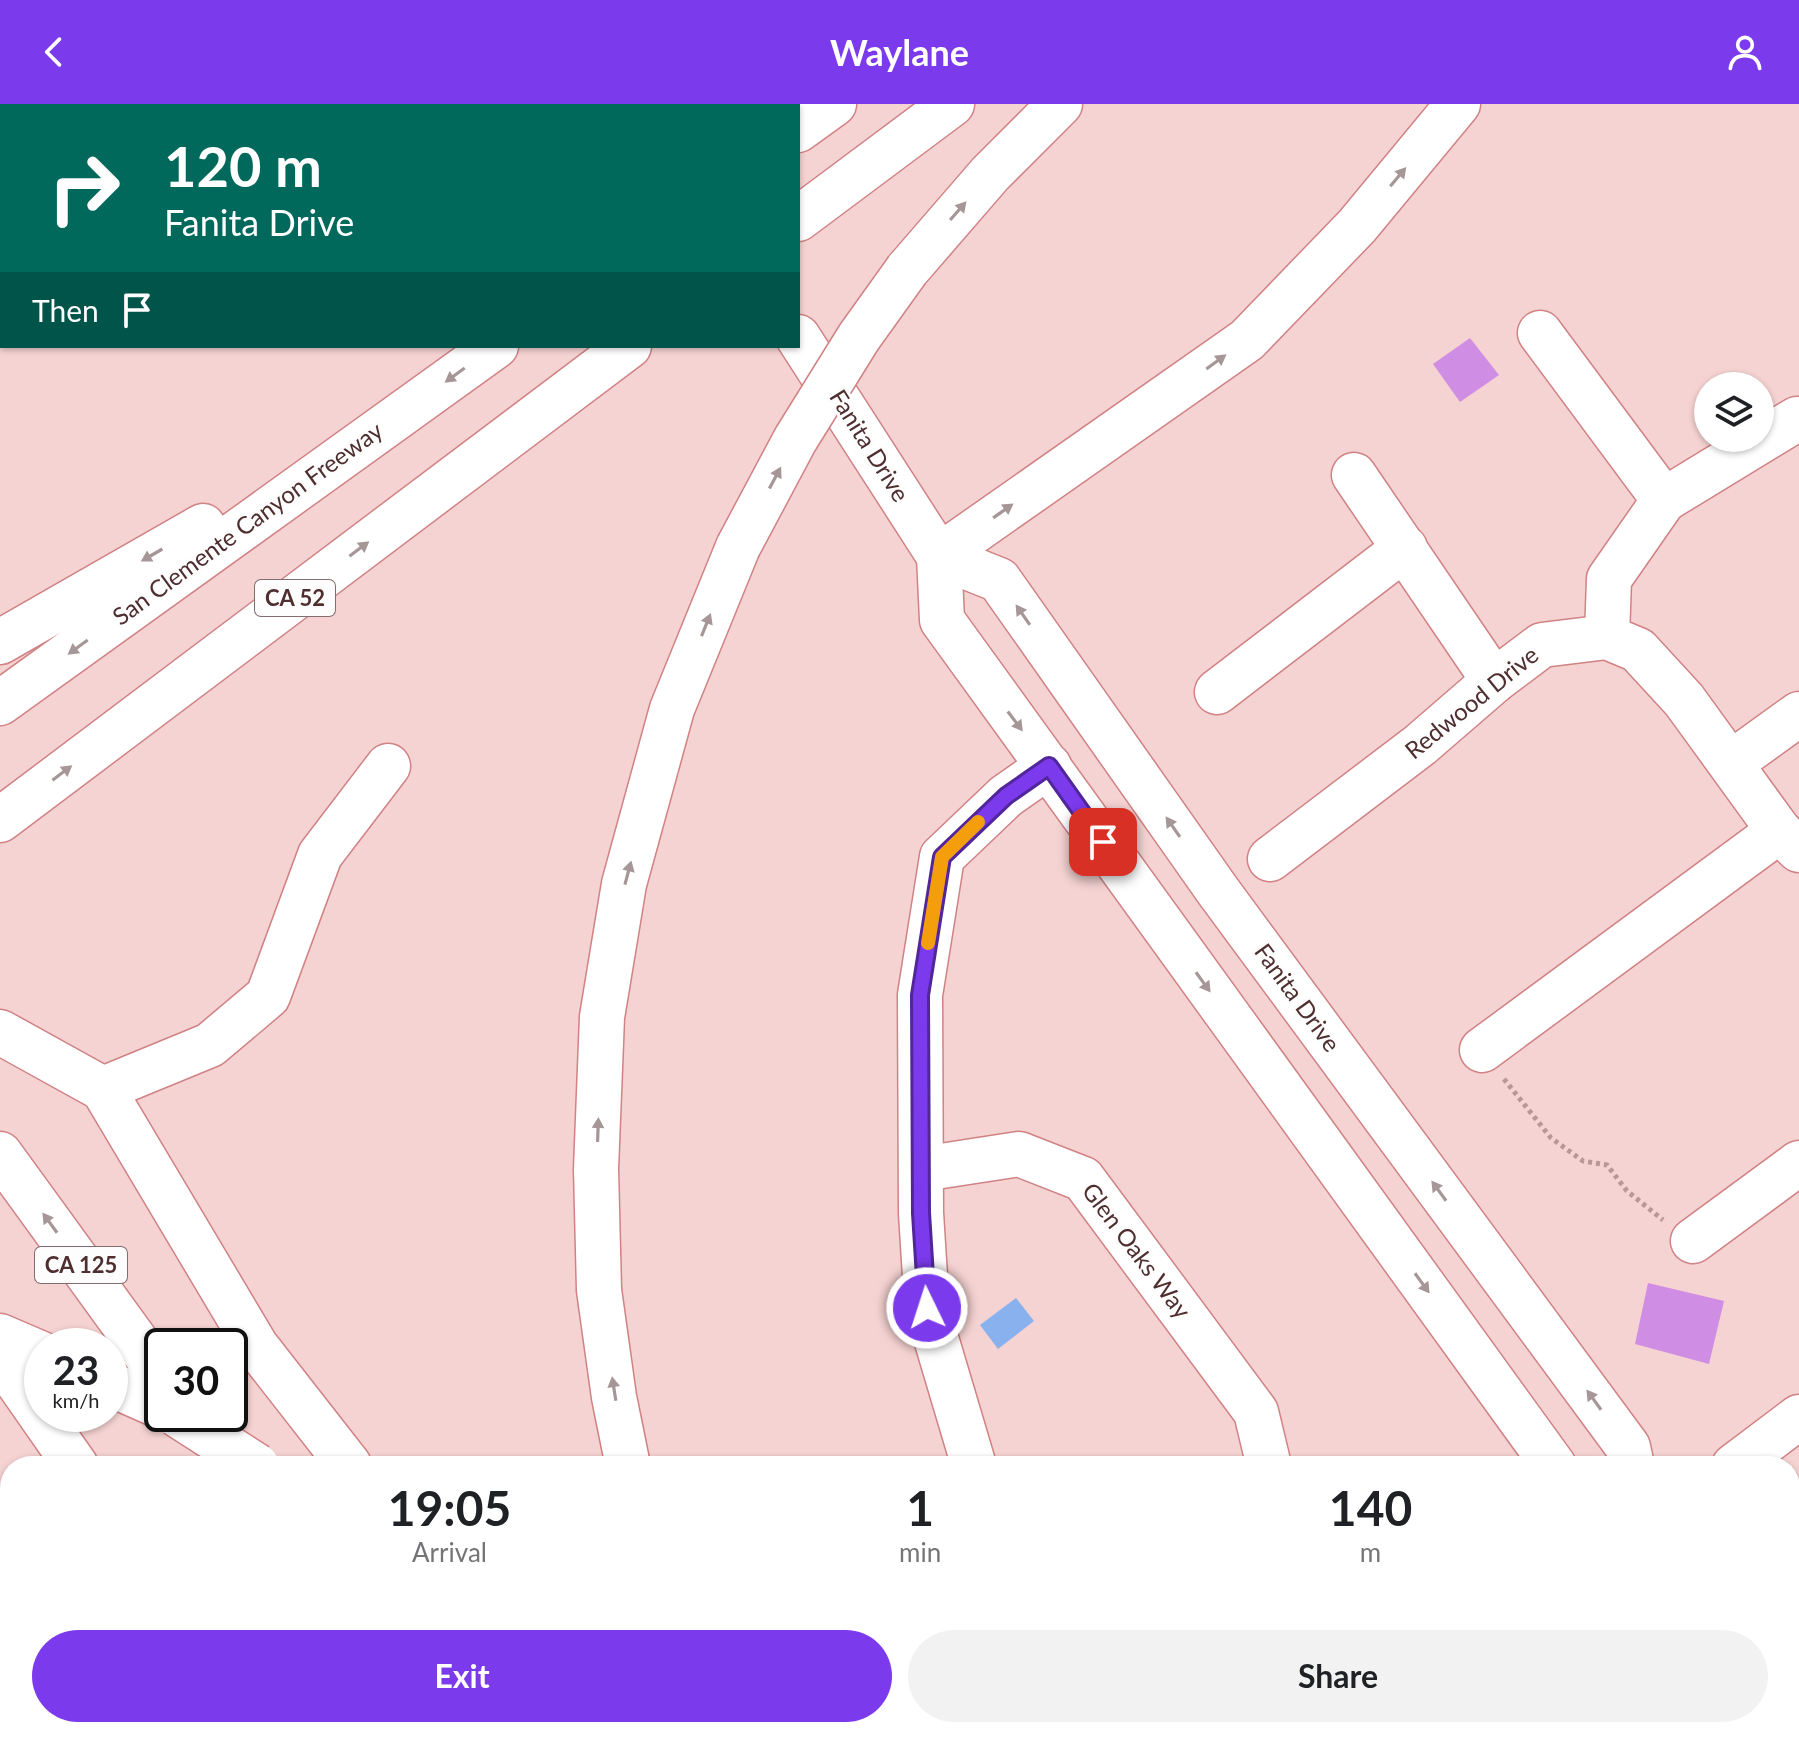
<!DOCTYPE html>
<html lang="en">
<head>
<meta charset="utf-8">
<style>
	body { margin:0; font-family:Lato,sans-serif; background:#f2f2f2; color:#202124; height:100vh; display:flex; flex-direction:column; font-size:30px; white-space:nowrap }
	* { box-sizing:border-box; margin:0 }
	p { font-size:26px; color:#757577 }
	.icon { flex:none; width:44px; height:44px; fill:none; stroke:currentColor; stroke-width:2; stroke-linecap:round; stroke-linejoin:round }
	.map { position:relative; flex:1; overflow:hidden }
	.panel { position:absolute; left:0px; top:1352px; width:1800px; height:282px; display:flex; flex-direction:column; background:#fff; border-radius:32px 32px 0 0; box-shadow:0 2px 6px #0004 }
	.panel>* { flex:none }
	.banner { position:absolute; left:0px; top:0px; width:800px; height:244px; box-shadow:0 2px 6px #0004; background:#00695c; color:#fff; overflow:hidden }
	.fabs { position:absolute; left:1694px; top:268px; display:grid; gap:16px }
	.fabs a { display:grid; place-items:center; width:80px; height:80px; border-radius:50%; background:#fff; box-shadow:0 2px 6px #0004; font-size:40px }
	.speed { position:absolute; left:24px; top:1224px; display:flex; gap:16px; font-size:40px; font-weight:700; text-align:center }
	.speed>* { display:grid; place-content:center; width:104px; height:104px; border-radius:50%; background:#fff; box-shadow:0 2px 6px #0004; line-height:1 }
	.speed small { font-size:20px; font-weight:400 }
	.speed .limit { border:4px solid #111; border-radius:12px; background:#fff; color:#111 }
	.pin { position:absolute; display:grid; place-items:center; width:68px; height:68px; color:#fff; margin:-34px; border-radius:16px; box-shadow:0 4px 12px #0006 }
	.me { position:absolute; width:88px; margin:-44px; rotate:356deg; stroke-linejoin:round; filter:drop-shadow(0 0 6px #0008) }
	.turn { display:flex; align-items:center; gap:28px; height:168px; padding:0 32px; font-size:36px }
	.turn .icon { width:104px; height:104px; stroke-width:2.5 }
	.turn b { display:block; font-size:56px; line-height:68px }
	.then { display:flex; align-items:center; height:76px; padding:0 32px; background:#0003; gap:16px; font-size:30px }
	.eta { display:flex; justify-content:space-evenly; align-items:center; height:136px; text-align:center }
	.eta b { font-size:48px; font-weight:700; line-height:56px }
	.button { display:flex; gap:16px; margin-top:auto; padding:16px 32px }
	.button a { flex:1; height:92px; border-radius:48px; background:#7c3aed; color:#fff; font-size:32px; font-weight:700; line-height:92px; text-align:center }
	.button a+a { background:#f2f2f2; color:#202124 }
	header { display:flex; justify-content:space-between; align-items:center; height:104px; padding:0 32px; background:#7c3aed; color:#fff; font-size:36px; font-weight:700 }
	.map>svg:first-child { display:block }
	.green { fill:#d08de4 }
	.water { fill:#89b1ed }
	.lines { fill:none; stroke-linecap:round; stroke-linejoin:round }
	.minor-casing { stroke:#d08284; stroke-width:47 }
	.major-casing { stroke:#d08284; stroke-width:47 }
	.highway-casing { stroke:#d08284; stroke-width:47 }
	.path { stroke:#b89797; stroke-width:5; stroke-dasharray:4 4; stroke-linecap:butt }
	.minor { stroke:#fff; stroke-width:44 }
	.major { stroke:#fff; stroke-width:44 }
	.highway { stroke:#fff; stroke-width:44 }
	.highway-bridge-casing { stroke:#d08284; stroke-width:47; stroke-linecap:butt }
	.highway-bridge { stroke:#fff; stroke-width:44 }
	.oneway { fill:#a69697 }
	.route-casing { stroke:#51269a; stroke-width:20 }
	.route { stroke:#7c3aed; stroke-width:14 }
	.slow { stroke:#f59e0b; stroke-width:14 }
	.labels { text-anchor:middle; stroke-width:6; stroke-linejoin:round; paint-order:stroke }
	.shield { fill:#fdfdfd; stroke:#826c6d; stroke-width:2 }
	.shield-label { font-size:22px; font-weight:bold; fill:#4e2e2f }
	.street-label { font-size:24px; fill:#4e2e2f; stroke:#fdfdfd }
</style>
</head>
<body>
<header><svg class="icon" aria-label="back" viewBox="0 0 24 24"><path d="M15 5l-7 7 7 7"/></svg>Waylane<svg class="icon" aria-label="person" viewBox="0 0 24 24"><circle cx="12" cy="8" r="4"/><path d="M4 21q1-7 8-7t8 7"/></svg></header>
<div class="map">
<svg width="1799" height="1633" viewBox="0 0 1799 1633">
	<rect width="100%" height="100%" fill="#f5d3d2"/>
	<g class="green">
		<path d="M 1470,234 L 1499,271 L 1460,298 L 1433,260 Z"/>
		<path d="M 1648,1179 L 1724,1197 L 1709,1260 L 1635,1240 Z"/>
	</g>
	<path class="water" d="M 1016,1194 L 1034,1217 L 998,1245 L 980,1221 Z"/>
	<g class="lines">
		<defs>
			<g id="minor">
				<path d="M 167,0 L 169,2"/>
				<path d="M 329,2 L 332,0"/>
				<path d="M 1540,229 L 1664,396 L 1609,475 L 1607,533"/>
				<path d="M 1354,371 L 1494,577"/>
				<path d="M 1664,396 L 1797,315"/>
				<path d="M 1217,588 L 1405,444"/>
				<path d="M 1731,659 L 1799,610"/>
				<path d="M 1270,755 L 1420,641 L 1494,577 L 1542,541 L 1607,533 L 1638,546 L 1684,596 L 1779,727 L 1799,746"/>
				<path d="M 0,928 L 103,985 L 256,1242 L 349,1361"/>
				<path d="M 1482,946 L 1779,727"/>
				<path d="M 103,985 L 210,941 L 268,892 L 320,751 L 388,662"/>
				<path d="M 922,1065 L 1019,1050 L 1083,1075 L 1256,1308 L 1269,1362"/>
				<path d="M 1693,1137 L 1799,1059"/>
				<path d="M 974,1362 L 927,1204 L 921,1109 L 920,891 L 942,753 L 1006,692 L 1049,662"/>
				<path d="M 1052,1633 L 1060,1624"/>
				<path d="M 1473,1633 L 1481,1624"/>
			</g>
			<g id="major">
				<path d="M 624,0 L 625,2"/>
				<path d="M 798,233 L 939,452 L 942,516 L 1554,1362"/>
				<path d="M 939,452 L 999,476 L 1218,787 L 1628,1343 L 1632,1362"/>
				<path d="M 1734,1362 L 1799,1313"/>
				<path d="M 1790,1598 L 1799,1610"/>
			</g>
			<g id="highway">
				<path d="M 798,26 L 834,0"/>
				<path d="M 798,115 L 952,0"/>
				<path d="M 907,166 L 990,70 L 1060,0"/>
				<path d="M 939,452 L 1247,236 L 1357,122 L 1458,0"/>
				<path d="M 0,538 L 203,422"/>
				<path d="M 0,599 L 496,242"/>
				<path d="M 0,716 L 629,242"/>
				<path d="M 0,1050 L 162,1273"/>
				<path d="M 0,1232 L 42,1250"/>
				<path d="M 0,1253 L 76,1362"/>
				<path d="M 110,1280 L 162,1303"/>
				<path d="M 628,1362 L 614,1293 L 599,1186 L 596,1065 L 602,913 L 624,780 L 672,605 L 738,443"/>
				<path d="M 253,1624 L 259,1633"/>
				<path d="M 417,1624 L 424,1633"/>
				<path d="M 576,1624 L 585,1633"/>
				<path d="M 708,1624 L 712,1633"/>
			</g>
		</defs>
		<use href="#minor" class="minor-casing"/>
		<use href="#major" class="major-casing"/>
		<use href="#highway" class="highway-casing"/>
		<path class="path" d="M 1504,975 L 1551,1034 L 1583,1057 L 1607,1061 L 1627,1087 L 1663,1116"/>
		<use href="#minor" class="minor"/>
		<use href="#major" class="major"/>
		<use href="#highway" class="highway"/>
		<defs>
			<g id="highway-bridge">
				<path d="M 738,443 L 795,336 L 859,233 L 907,166"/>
				<path d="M 176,1310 L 257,1362"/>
			</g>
		</defs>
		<use href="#highway-bridge" class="highway-bridge-casing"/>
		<use href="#highway-bridge" class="highway-bridge"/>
	</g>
	<defs><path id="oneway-solid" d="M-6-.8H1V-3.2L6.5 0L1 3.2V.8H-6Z" transform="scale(2)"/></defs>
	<g class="oneway">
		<use href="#oneway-solid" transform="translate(1398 73) rotate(-50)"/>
		<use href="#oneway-solid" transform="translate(958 107) rotate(-49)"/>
		<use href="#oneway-solid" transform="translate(1216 258) rotate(-36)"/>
		<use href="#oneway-solid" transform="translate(455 271) rotate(144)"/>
		<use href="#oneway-solid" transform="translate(775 374) rotate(-62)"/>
		<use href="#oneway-solid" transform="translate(1003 407) rotate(-35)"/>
		<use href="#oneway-solid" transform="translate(359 445) rotate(-37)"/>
		<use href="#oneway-solid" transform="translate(152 451) rotate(150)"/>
		<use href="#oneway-solid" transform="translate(1023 511) rotate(-125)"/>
		<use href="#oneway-solid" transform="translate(706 521) rotate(-68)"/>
		<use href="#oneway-solid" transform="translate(78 543) rotate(144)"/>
		<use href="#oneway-solid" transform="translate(1015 617) rotate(53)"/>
		<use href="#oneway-solid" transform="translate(62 669) rotate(-37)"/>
		<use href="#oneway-solid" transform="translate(1173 723) rotate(-125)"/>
		<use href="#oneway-solid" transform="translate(628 769) rotate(-75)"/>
		<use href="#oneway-solid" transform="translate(1203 878) rotate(54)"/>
		<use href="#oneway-solid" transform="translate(598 1026) rotate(-88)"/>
		<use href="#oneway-solid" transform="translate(1439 1087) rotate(-126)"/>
		<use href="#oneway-solid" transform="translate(50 1119) rotate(-126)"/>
		<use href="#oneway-solid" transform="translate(1422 1179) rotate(54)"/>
		<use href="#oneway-solid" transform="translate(614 1285) rotate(-99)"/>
		<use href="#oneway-solid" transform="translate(1594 1296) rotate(-126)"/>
	</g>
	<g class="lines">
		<defs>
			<path id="route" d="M 927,1204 L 921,1109 L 920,891 L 942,753 L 1006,692 L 1049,662 L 1103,738"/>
		</defs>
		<use href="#route" class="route-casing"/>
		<use href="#route" class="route"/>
		<path class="slow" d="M 928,839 L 942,753 L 978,718"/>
	</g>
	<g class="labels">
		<g class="shield">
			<rect x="255" y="476" width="80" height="36" rx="6"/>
			<rect x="35" y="1143" width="92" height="36" rx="6"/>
		</g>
		<g class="shield-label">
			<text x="295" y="502">CA 52</text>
			<text x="81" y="1169">CA 125</text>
		</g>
		<g class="street-label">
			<text transform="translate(869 342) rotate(58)" y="8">Fanita Drive</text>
			<text transform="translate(248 420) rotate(-36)" y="8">San Clemente Canyon Freeway</text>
			<text transform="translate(1472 599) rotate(-39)" y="8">Redwood Drive</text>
			<text transform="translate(1297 894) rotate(54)" y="8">Fanita Drive</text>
			<text transform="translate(1136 1147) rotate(53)" y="8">Glen Oaks Way</text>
		</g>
	</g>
</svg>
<div class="fabs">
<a><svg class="icon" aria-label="layers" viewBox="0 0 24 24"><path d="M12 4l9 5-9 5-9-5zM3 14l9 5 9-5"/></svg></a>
</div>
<div class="speed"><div>23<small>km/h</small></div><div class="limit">30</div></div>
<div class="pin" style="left:1103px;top:738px;background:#d93025"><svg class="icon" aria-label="arrive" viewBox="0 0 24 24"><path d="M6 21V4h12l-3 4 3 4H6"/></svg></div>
<svg class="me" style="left:927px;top:1204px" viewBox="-20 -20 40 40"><circle r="17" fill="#7c3aed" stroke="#fff" stroke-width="3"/><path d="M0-11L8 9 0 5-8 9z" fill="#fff"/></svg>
<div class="banner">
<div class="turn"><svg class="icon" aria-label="right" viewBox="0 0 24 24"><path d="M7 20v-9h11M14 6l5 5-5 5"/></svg><div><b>120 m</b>Fanita Drive</div></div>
<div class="then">Then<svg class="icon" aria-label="arrive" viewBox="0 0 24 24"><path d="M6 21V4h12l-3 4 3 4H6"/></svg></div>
</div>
<section class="panel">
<div class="eta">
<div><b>19:05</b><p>Arrival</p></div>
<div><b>1</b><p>min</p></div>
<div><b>140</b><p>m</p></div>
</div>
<div class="button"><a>Exit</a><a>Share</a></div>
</section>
</div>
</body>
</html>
